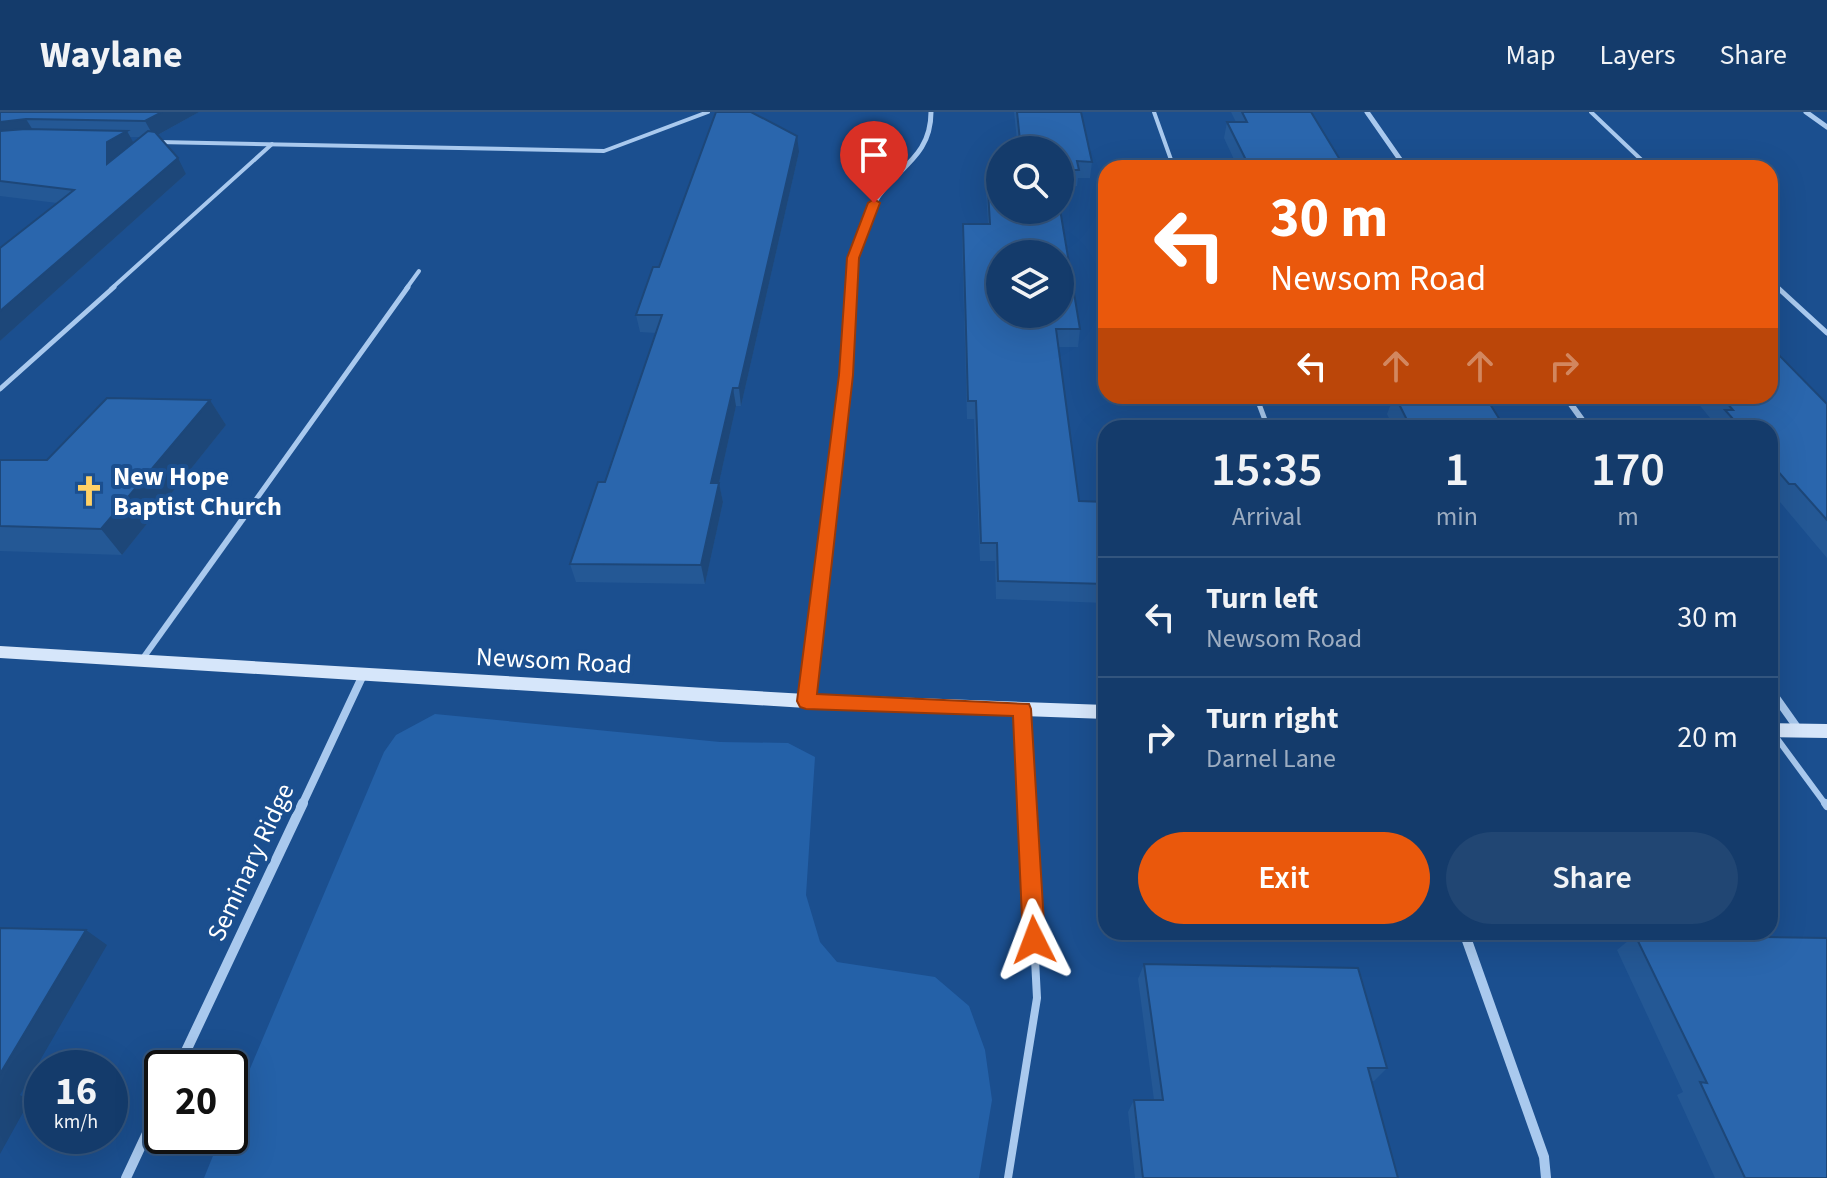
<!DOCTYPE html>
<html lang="en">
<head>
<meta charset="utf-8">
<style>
	body { margin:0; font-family:"Source Sans 3",sans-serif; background:#214673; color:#f1f3f6; height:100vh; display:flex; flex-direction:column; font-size:30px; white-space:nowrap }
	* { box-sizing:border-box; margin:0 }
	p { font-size:26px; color:#9dadc1 }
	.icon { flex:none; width:44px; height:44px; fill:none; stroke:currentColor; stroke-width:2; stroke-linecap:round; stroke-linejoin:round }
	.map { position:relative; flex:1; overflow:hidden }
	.sheet { position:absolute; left:1098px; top:308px; width:680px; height:520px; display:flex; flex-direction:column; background:#143b6b; border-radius:24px; box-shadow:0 8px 32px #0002,0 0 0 2px #33557e }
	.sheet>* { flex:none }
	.hud { position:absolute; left:1098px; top:48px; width:680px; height:244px; border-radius:24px; box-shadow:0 8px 32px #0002,0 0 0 2px #33557e; background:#ea580c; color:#fff; overflow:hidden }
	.tools { position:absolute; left:986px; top:24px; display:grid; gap:16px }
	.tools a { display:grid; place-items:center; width:88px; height:88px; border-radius:50%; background:#143b6b; box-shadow:0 8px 32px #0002,0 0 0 2px #33557e; font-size:40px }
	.speed { position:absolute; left:24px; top:938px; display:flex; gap:16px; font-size:40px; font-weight:700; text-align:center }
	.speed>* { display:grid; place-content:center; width:104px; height:104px; border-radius:50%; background:#143b6b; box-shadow:0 8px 32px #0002,0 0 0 2px #33557e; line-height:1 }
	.speed small { font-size:20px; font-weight:400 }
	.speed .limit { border:4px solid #111; border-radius:12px; background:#fff; color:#111 }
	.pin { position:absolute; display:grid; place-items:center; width:68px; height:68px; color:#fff; margin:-82px -34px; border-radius:50% 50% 50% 0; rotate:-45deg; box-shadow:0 0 8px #0007 }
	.pin .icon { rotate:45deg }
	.me { position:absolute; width:88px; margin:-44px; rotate:357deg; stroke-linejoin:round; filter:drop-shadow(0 0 6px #0008) }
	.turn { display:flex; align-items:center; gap:28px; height:168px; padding:0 40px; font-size:36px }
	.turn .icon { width:104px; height:104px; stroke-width:2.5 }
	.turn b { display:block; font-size:56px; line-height:68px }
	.lanes { display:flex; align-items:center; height:76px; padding:0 40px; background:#0003; justify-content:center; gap:40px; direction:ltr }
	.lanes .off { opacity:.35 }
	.eta { display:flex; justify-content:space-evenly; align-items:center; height:136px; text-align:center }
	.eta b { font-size:48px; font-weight:600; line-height:56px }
	.cta { display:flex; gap:16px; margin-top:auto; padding:16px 40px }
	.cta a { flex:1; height:92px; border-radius:48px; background:#ea580c; color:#fff; font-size:32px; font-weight:600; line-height:92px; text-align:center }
	.cta a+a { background:#214673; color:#f1f3f6 }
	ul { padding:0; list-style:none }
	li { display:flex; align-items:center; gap:24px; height:120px; padding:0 40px; border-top:2px solid #33557e }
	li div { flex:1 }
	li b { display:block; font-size:30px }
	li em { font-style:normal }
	header { display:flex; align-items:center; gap:48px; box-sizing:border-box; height:112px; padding:0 40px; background:#143b6b; border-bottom:2px solid #33557e }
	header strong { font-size:38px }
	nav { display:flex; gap:44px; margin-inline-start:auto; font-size:28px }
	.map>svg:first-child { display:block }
	.green { fill:#2461a8 }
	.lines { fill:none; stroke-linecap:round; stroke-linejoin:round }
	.lane-far3 { stroke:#a9c9ee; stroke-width:4 }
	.lane-far2 { stroke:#a9c9ee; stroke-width:5 }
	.lane-far1 { stroke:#a9c9ee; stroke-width:6 }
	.lane { stroke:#a9c9ee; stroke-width:8 }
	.street-far3 { stroke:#a9c9ee; stroke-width:5 }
	.street-far2 { stroke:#a9c9ee; stroke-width:6 }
	.street-far1 { stroke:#a9c9ee; stroke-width:8 }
	.street { stroke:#a9c9ee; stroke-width:10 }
	.secondary { fill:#d6e6fa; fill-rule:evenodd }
	.wall { fill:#245895; fill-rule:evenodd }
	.shaded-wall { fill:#1d4779 }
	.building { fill:#2a66ad; stroke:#1d4779; stroke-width:2; fill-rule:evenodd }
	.route { fill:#ea580c; stroke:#983908; stroke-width:2 }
	.labels { text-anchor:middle; stroke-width:8; stroke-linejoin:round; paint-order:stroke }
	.poi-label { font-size:26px; font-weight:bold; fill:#fff; stroke:#1b4f8f; text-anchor:start }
	.street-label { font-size:26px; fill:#fff; stroke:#1b4f8f }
</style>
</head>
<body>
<header>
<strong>Waylane</strong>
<nav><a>Map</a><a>Layers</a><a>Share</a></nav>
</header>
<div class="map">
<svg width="1827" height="1066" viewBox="0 0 1827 1066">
	<rect width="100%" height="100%" fill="#1b4f8f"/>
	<path class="green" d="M 435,602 L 720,630 L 788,631 L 815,645 L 806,783 L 820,830 L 837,850 L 935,865 L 969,894 L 985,938 L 992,988 L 979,1066 L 204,1066 L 221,1024 L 230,1024 L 230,1004 L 384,640 L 396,623 Z"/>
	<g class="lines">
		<g class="lane-far3">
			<path d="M 1154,0 L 1174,56"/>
			<path d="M 1591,0 L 1650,56"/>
			<path d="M 158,30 L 604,39 L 708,0"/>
			<path d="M 1770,168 L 1779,177"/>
			<path d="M 111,177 L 272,32"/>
			<path d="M 406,177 L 419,159"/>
		</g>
		<g class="lane-far2">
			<path d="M 1777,175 L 1827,221"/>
			<path d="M 0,277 L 114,175"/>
			<path d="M 1256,284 L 1268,316"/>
			<path d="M 245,403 L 408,175"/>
		</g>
		<g class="lane-far1">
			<path d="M 141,549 L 247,401"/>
			<path d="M 1022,597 L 1027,693"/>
			<path d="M 1773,621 L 1826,693"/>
		</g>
		<g class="lane">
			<path d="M 1825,691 L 1827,694"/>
			<path d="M 1008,1066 L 1037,886 L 1027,691"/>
		</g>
		<g class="street-far3">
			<path d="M 1367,0 L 1406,56"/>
			<path d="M 1806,0 L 1827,15"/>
			<path d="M 851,177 C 853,148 859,118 873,93 C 893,56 931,48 931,0"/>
		</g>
		<g class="street-far2">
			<path d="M 1565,284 L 1588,316"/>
			<path d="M 829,403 L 846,263 L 851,175"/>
		</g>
		<g class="street-far1">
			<path d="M 1770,577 L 1799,618"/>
			<path d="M 806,589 L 829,401"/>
			<path d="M 302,693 L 363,563"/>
		</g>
		<g class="street">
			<path d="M 1464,820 L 1544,1045 L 1546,1066"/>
			<path d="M 178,956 L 303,691"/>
			<path d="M 126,1066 L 162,989"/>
		</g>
		<g class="secondary">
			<path d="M 0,534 L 806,582 L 1106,593 L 1106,607 L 806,596 L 0,546 Z"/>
			<path d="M 1770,611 L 1827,612 L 1827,626 L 1770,625 Z"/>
		</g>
	</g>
	<g class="wall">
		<path d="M 0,0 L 199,0 L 158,23 L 186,62 L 0,229 L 0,136 L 57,91 L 0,84 ZM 130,25 L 141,25 L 134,31 Z"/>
		<path d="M 1014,0 L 1081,0 L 1092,50 L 1090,66 L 1078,66 L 1077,74 L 1060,74 L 1060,38 L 1018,38 Z"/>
		<path d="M 1231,0 L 1311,0 L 1345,56 L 1238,56 L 1224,26 L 1227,10 L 1236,10 Z"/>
		<path d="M 799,40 L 741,294 L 736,294 L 719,371 L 723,390 L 705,472 L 576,470 L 570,452 L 605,370 L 656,221 L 640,220 L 636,203 L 659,155 Z"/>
		<path d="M 1513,49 L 1584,56 L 1510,56 Z"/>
		<path d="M 987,62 L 1080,217 L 1078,235 L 1058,235 L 1079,389 L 1106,390 L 1106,491 L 996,487 L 995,449 L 980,449 L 974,307 L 967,307 L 962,129 L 963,112 L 988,112 L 986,78 Z"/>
		<path d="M 1390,284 L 1485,284 L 1505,316 L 1394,316 L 1387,302 L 1392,289 Z"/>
		<path d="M 1692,284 L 1770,284 L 1827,292 L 1827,446 L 1780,390 L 1773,390 L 1770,386 L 1770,316 L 1712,316 L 1715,312 Z"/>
		<path d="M 210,288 L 226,313 L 122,443 L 0,439 L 0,348 L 47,348 Z"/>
		<path d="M 1635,823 L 1827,1066 L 1715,1066 L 1677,983 L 1683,980 L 1617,838 Z"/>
		<path d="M 1144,852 L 1387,956 L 1374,969 L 1372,969 L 1398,1066 L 1135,1066 L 1128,1000 L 1134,988 L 1154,988 L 1138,867 Z"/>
	</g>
	<g class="shaded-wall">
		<path d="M 162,0 L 199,0 L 154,25 L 145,9 Z"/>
		<path d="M 26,7 L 36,23 L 0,27 L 0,10 Z"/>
		<path d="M 127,19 L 136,35 L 107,52 L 107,30 Z"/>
		<path d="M 797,24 L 799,40 L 741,294 L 739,276 Z"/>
		<path d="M 178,46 L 186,62 L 0,229 L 0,199 Z"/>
		<path d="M 733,276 L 736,294 L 715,389 L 711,371 Z"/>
		<path d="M 210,288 L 226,313 L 122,443 L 101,417 Z"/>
		<path d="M 719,371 L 723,390 L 705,472 L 701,453 Z"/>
		<path d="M 86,818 L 107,833 L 20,983 L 30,988 L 0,1042 L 0,962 Z"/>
	</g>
	<g class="building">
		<path d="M 0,0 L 162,0 L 145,9 L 26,7 L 0,10 Z"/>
		<path d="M 716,0 L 751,0 L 797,24 L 739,276 L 733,276 L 711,371 L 719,371 L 701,453 L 570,452 L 598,370 L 605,370 L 662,203 L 636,203 L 653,155 L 659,155 Z"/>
		<path d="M 1017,0 L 1081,0 L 1092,50 L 1077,49 L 1079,58 L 1060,58 L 1060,38 L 1021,38 Z"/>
		<path d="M 1242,0 L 1311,0 L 1345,56 L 1250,56 L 1227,10 L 1247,10 Z"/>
		<path d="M 26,17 L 127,19 L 107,30 L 107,52 L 148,19 L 155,20 L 178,46 L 0,199 L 0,136 L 74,78 L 0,69 L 0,19 Z"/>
		<path d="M 1513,49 L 1578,50 L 1584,56 L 1518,56 Z"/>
		<path d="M 987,62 L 1000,62 L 1000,98 L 1060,97 L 1080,217 L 1056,217 L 1079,389 L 1106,390 L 1106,472 L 998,469 L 997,431 L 981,431 L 976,289 L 968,289 L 963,112 L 990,112 ZM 1000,142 L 1060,142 L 1060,202 L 1000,202 Z"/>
		<path d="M 1770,234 L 1827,292 L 1827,408 L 1795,372 L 1789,372 L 1770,350 L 1770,316 L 1741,316 L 1725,298 L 1733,298 L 1721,284 L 1770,284 Z"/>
		<path d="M 1395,284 L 1485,284 L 1505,316 L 1411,316 Z"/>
		<path d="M 107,286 L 210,288 L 101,417 L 0,414 L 0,348 L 47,348 Z"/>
		<path d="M 0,816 L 86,818 L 0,962 Z"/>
		<path d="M 1635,823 L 1827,826 L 1827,1066 L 1745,1066 L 1700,970 L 1707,971 Z"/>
		<path d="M 1144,852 L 1358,856 L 1387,956 L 1368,956 L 1398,1066 L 1143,1066 L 1134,988 L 1163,988 Z"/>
	</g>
	<path class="route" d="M 874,87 L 880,91 L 859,146 L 853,263 L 817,582 L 1029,592 L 1031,597 L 1045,828 L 1042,836 L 1034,839 L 1026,836 L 1023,828 L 1013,604 L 806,597 L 800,595 L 797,589 L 839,263 L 847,146 L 868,91 Z"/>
	<defs>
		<symbol id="church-bare" viewBox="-9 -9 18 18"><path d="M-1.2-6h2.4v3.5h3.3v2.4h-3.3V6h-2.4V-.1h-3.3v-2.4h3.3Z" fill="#ffd166" stroke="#1b4f8f" stroke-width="2.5" paint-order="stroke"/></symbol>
	</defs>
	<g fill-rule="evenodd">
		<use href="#church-bare" x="67" y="357" width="44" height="44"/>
	</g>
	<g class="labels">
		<g class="poi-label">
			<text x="113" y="373">New Hope<tspan x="113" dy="30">Baptist Church</tspan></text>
		</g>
		<g class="street-label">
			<text transform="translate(554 548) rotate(3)" y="9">Newsom Road</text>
			<text transform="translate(250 750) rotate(-65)" y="9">Seminary Ridge</text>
		</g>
	</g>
</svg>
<div class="tools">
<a><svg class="icon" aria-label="search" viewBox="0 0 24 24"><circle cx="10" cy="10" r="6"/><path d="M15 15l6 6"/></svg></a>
<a><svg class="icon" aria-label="layers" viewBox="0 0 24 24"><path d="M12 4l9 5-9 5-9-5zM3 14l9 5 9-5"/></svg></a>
</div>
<div class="speed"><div>16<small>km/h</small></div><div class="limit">20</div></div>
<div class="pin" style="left:874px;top:91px;background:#d93025"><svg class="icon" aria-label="arrive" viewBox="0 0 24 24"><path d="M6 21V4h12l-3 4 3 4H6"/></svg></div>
<svg class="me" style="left:1034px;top:828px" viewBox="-20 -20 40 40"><path d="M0-17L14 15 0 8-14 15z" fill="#ea580c" stroke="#fff" stroke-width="4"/></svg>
<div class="hud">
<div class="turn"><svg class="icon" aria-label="left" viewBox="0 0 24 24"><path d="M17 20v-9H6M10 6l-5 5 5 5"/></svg><div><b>30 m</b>Newsom Road</div></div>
<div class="lanes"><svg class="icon" aria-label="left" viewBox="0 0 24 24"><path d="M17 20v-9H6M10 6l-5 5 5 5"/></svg><svg class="icon off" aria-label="ahead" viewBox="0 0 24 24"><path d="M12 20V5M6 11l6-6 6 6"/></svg><svg class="icon off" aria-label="ahead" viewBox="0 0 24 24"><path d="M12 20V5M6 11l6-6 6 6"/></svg><svg class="icon off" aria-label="right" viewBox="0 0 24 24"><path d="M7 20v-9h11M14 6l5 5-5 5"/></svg></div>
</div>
<section class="sheet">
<div class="eta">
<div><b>15:35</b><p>Arrival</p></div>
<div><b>1</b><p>min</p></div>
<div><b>170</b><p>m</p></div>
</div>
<ul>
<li><svg class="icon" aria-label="left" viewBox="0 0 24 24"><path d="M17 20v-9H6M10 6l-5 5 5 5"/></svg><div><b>Turn left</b><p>Newsom Road</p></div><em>30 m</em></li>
<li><svg class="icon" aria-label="right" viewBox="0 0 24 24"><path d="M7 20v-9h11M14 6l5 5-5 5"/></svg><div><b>Turn right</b><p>Darnel Lane</p></div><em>20 m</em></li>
</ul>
<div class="cta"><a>Exit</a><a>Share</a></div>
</section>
</div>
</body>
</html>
